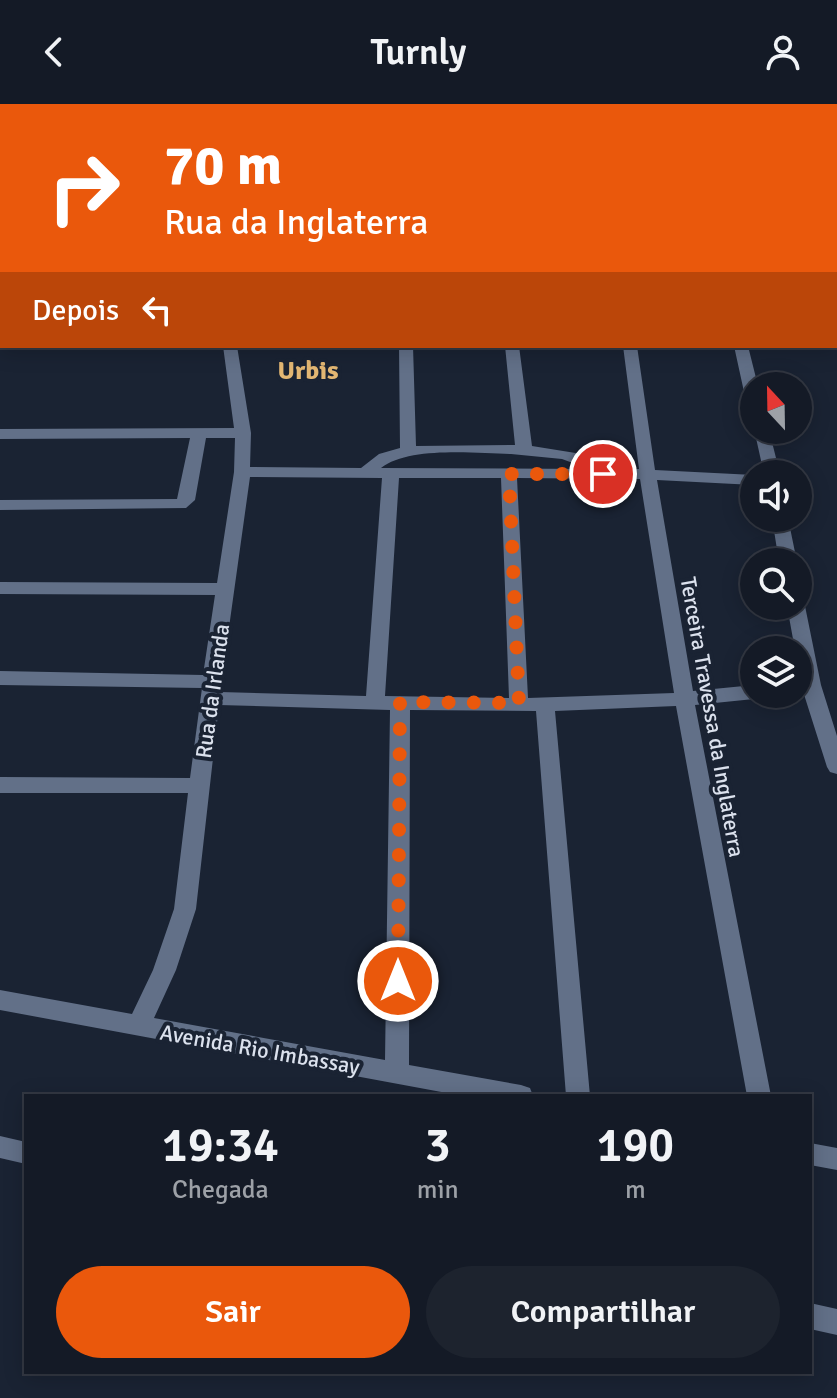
<!DOCTYPE html>
<html lang="pt">
<head>
<meta charset="utf-8">
<style>
  body { margin:0; font-family:Signika,sans-serif; background:#1d232e; color:#f1f3f6; height:100vh; display:flex; flex-direction:column; font-size:30px; white-space:nowrap }
  * { box-sizing:border-box; margin:0 }
  p { font-size:26px; color:#9da1a7 }
  .icon { flex:none; width:44px; height:44px; fill:none; stroke:currentColor; stroke-width:2; stroke-linecap:round; stroke-linejoin:round }
  .map { position:relative; flex:1; overflow:hidden }
  .side { position:absolute; left:24px; top:990px; width:788px; height:280px; display:flex; flex-direction:column; background:#141a26; border-radius:0px; box-shadow:0 4px 20px #0003,0 0 0 2px #333843 }
  .side>* { flex:none }
  .guide { position:absolute; left:0px; top:0px; width:838px; height:244px; box-shadow:0 4px 20px #0003,0 0 0 2px #333843; background:#ea580c; color:#fff; overflow:hidden }
  .needle { width:52px; rotate:338deg }
  .fabs { position:absolute; left:740px; top:268px; display:grid; gap:16px }
  .fabs a { display:grid; place-items:center; width:72px; height:72px; border-radius:50%; background:#141a26; box-shadow:0 4px 20px #0003,0 0 0 2px #333843; font-size:40px }
  .pin { position:absolute; display:grid; place-items:center; width:68px; height:68px; color:#fff; margin:-34px; border:4px solid #fff; border-radius:50%; box-shadow:0 2px 8px #0007 }
  .me { position:absolute; width:88px; margin:-44px; rotate:0deg; stroke-linejoin:round; filter:drop-shadow(0 0 6px #0008) }
  .turn { display:flex; align-items:center; gap:28px; height:168px; padding:0 32px; font-size:36px }
  .turn .icon { width:104px; height:104px; stroke-width:2.5 }
  .turn b { display:block; font-size:56px; line-height:68px }
  .then { display:flex; align-items:center; height:76px; padding:0 32px; background:#0003; gap:16px; font-size:30px }
  .eta { display:flex; justify-content:space-evenly; align-items:center; height:136px; text-align:center }
  .eta b { font-size:48px; font-weight:600; line-height:56px }
  .action { display:flex; gap:16px; margin-top:auto; padding:16px 32px }
  .action a { flex:1; height:92px; border-radius:48px; background:#ea580c; color:#fff; font-size:32px; font-weight:600; line-height:92px; text-align:center }
  .action a+a { background:#1d232e; color:#f1f3f6 }
  header { display:flex; justify-content:space-between; align-items:center; height:104px; padding:0 32px; background:#141a26; font-size:36px; font-weight:600 }
  .map>svg:first-child { display:block }
</style>
</head>
<body>
<header><svg class="icon" aria-label="back" viewBox="0 0 24 24"><path d="M15 5l-7 7 7 7"/></svg>Turnly<svg class="icon" aria-label="person" viewBox="0 0 24 24"><circle cx="12" cy="8" r="4"/><path d="M4 21q1-7 8-7t8 7"/></svg></header>
<div class="map">
<svg width="837" height="1294" viewBox="0 0 837 1294">
  <rect width="100%" height="100%" fill="#1a2333"/>
  <g fill="none" stroke-linecap="round" stroke-linejoin="round">
    <path fill="#627088" fill-rule="evenodd" d="M 0,0 L 9,0 L 2,2 L 0,10 Z
      M 84,0 L 96,0 L 83,2 Z
      M 169,0 L 181,0 L 181,2 L 169,2 Z
      M 259,0 L 271,0 L 271,2 L 259,2 Z
      M 365,0 L 377,0 L 377,2 L 365,2 Z
      M 836,8 L 837,8 L 837,16 L 836,16 Z
      M 0,79 L 2,79 L 2,87 L 0,87 Z
      M 836,169 L 837,169 L 837,177 L 836,177 Z
      M 0,233 L 2,242 L 7,242 L 0,245 Z
      M 223,242 L 237,242 L 251,329 L 250,363 L 361,364 L 379,350 L 400,344 L 399,242 L 413,242 L 416,342 L 515,341 L 505,242 L 519,242 L 532,342 L 588,351 L 607,365 L 639,365 L 623,242 L 637,242 L 655,366 L 754,371 L 754,381 L 657,376 L 693,587 L 754,581 L 754,590 L 762,590 L 754,595 L 695,601 L 771,992 L 747,992 L 676,602 L 555,607 L 590,992 L 566,992 L 536,607 L 410,606 L 409,961 L 521,981 L 530,984 L 533,992 L 463,992 L 0,906 L 0,886 L 132,910 L 153,866 L 174,805 L 188,689 L 0,689 L 0,673 L 190,674 L 202,584 L 0,581 L 0,567 L 203,571 L 215,491 L 0,490 L 0,478 L 217,479 L 234,368 L 235,334 L 206,334 L 195,396 L 186,404 L 0,406 L 0,396 L 177,395 L 190,334 L 0,335 L 0,325 L 234,324 ZM 511,350 L 562,355 L 589,365 L 381,364 C 408,342 476,349 511,350 ZM 250,373 L 382,374 L 366,592 L 220,588 ZM 399,374 L 501,374 L 509,594 L 385,592 ZM 517,374 L 640,375 L 674,589 L 528,594 ZM 219,601 L 390,606 L 385,956 L 154,914 L 176,866 L 196,805 Z
      M 734,242 L 748,242 L 758,282 L 754,282 L 754,302 L 746,297 Z
      M 754,325 L 769,326 L 780,370 L 764,370 Z
      M 772,414 L 788,414 L 797,458 L 779,458 Z
      M 798,497 L 805,502 L 821,581 L 837,632 L 837,670 L 830,668 L 827,663 L 801,581 L 798,546 L 795,546 L 787,502 L 798,502 Z
      M 0,1032 L 26,1038 L 26,1060 L 0,1054 Z
      M 810,1039 L 837,1044 L 837,1066 L 810,1061 Z
      M 810,1199 L 837,1205 L 837,1231 L 810,1225 Z"/>
  </g>
  <g fill="none" stroke-linecap="round" stroke-linejoin="round">
    <path stroke="#ea580c" stroke-width="14" stroke-dasharray="0 25.2" d="M 398,877 L 400,598 L 519,599 L 509,370 L 603,370"/>
  </g>
  <g text-anchor="middle" stroke-width="8" stroke-linejoin="round" paint-order="stroke">
    <g font-size="22" fill="#dbe1ed" stroke="#1a2333">
      <text transform="translate(212 587) rotate(-82)" y="8">Rua da Irlanda</text>
      <text transform="translate(713 613) rotate(80)" y="8">Terceira Travessa da Inglaterra</text>
      <text transform="translate(260 945) rotate(10)" y="8">Avenida Rio Imbassay</text>
    </g>
    <g font-size="26" font-weight="bold" fill="#e3b773" stroke="#1a2333">
      <text x="308" y="275">Urbis</text>
    </g>
  </g>
</svg>
<div class="fabs">
<a><svg class="needle" viewBox="-14 -14 28 28"><path d="M0-13l5 13h-10z" fill="#e53935"/><path d="M0 13l5-13h-10z" fill="#9da1a7"/></svg></a>
<a><svg class="icon" aria-label="sound" viewBox="0 0 24 24"><path d="M4 9h4l5-4v14l-5-4H4zM17 9q2 3 0 6"/></svg></a>
<a><svg class="icon" aria-label="search" viewBox="0 0 24 24"><circle cx="10" cy="10" r="6"/><path d="M15 15l6 6"/></svg></a>
<a><svg class="icon" aria-label="layers" viewBox="0 0 24 24"><path d="M12 4l9 5-9 5-9-5zM3 14l9 5 9-5"/></svg></a>
</div>
<div class="pin" style="left:603px;top:370px;background:#d93025"><svg class="icon" aria-label="arrive" viewBox="0 0 24 24"><path d="M6 21V4h12l-3 4 3 4H6"/></svg></div>
<svg class="me" style="left:398px;top:877px" viewBox="-20 -20 40 40"><circle r="17" fill="#ea580c" stroke="#fff" stroke-width="3"/><path d="M0-11L8 9 0 5-8 9z" fill="#fff"/></svg>
<div class="guide">
<div class="turn"><svg class="icon" aria-label="right" viewBox="0 0 24 24"><path d="M7 20v-9h11M14 6l5 5-5 5"/></svg><div><b>70 m</b>Rua da Inglaterra</div></div>
<div class="then">Depois<svg class="icon" aria-label="left" viewBox="0 0 24 24"><path d="M17 20v-9H6M10 6l-5 5 5 5"/></svg></div>
</div>
<section class="side">
<div class="eta">
<div><b>19:34</b><p>Chegada</p></div>
<div><b>3</b><p>min</p></div>
<div><b>190</b><p>m</p></div>
</div>
<div class="action"><a>Sair</a><a>Compartilhar</a></div>
</section>
</div>
</body>
</html>
